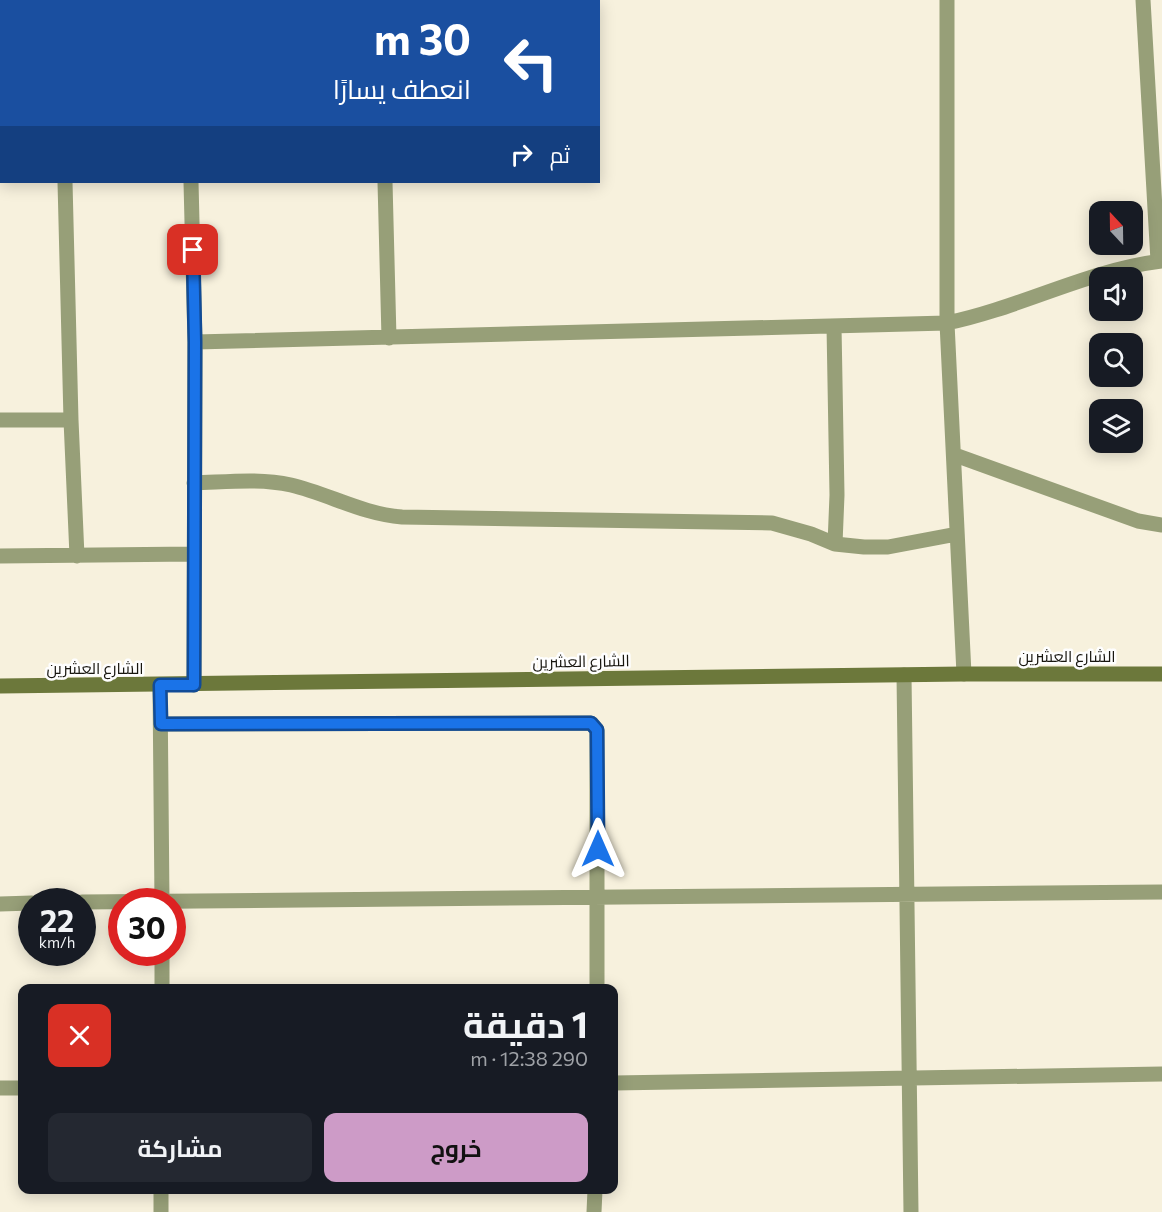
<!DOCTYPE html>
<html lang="ar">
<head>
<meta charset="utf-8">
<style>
  body { margin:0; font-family:Commissioner,Cairo,sans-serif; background:#242831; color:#f1f3f6; direction:rtl; height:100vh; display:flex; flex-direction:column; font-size:22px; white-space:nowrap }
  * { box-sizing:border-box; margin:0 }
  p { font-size:20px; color:#9ea1a6 }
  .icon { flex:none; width:33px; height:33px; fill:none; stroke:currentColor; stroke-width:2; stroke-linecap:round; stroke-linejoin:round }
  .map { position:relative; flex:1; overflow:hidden; direction:ltr }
  .sheet { position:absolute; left:18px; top:984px; width:600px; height:210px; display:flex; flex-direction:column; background:#171b24; border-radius:12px; box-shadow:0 3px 15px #0003; direction:rtl }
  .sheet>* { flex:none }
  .hud { position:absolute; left:0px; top:0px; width:600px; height:183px; box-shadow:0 3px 15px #0003; direction:rtl; background:#1a4fa0; color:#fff; overflow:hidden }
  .needle { width:39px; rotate:338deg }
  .tools { position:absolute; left:1089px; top:201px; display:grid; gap:12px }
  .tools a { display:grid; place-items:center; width:54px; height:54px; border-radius:12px; background:#171b24; box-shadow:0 3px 15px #0003; font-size:30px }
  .speed { position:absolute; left:18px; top:888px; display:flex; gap:12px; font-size:30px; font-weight:700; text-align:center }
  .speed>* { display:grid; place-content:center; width:78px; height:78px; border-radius:50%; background:#171b24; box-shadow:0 3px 15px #0003; line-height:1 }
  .speed small { font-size:15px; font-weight:400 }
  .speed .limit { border:9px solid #d22; background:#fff; color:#111 }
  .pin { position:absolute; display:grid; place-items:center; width:51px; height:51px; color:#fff; margin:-26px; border-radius:12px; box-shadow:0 3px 9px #0006 }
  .me { position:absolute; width:66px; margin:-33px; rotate:0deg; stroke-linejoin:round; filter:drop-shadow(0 0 4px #0008) }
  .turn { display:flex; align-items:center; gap:21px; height:126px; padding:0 30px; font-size:27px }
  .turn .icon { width:78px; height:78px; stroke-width:2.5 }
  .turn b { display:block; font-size:42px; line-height:51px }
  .then { display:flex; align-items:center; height:57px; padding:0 30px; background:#0003; gap:12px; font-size:22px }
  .round { display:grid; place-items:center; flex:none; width:63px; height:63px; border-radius:12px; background:#242831 }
  .overview { display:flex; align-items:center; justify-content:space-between; height:102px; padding:0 30px }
  h1 { font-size:36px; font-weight:700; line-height:45px }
  .cta { display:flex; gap:12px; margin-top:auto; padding:12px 30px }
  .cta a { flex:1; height:69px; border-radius:12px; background:#cd9bc7; color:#111; font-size:24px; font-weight:700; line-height:69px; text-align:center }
  .cta a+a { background:#242831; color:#f1f3f6 }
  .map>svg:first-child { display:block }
</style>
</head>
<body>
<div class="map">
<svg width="1162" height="1212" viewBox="0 0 1162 1212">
  <rect width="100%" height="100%" fill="#f7f1dd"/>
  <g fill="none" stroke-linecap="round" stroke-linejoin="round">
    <path stroke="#979f78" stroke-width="15" d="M 60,0 L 60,2
      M 188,0 L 188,2
      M 382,0 L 382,2
      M 947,0 L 947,323 L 964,674
      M 1143,0 L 1158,261
      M 65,182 L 71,420 L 77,556
      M 191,182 L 195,342 L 194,685
      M 385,182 L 389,338
      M 834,326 L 837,495 L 835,544
      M 195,342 L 947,323 C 1020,308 1088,270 1162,261
      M 0,420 L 71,420
      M 955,455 L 1138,521 L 1162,525
      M 194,483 C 227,482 260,478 291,485 C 329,494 362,514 402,517 L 772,523 L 811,534 L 835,544 L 864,547 L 888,547 L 957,534
      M 0,556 L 194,554
      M 904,675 L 911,1212
      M 160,685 L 162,902
      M 161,724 L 591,723 L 597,730 L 597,988
      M 82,902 L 1162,892
      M 0,904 L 32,903
      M 162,952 L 162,988
      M 614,1083 L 1162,1074
      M 0,1088 L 22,1088
      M 161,1212 L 161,1190
      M 594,1212 L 595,1190"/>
    <path stroke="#6c783b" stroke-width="15" d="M 0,686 L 964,674 L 1162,674"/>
  </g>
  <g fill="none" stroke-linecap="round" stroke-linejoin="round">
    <g stroke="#114b97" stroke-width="15">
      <path id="route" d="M 193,250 L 195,342 L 194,685 L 160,685 L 161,724 L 591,723 L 597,730 L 598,849"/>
    </g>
    <use href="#route" stroke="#1a73e8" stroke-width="10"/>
  </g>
  <g text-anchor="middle" stroke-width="5" stroke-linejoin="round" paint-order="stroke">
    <g font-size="16" fill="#18160f" stroke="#fefefe">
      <text x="1067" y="662">الشارع العشرين</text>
      <text transform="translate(581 661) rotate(-1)" y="6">الشارع العشرين</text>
      <text x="95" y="674">الشارع العشرين</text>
    </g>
  </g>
</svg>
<div class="tools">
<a><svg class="needle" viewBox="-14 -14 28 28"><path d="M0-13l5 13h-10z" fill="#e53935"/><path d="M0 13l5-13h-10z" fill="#9ea1a6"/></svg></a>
<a><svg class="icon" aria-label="sound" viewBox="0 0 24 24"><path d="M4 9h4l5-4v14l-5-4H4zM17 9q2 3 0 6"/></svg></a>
<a><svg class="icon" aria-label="search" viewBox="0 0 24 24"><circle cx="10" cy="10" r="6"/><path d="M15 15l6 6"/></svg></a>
<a><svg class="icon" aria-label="layers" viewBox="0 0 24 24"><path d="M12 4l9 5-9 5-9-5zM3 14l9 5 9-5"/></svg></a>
</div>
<div class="speed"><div>22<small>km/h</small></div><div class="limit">30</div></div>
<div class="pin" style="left:193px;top:250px;background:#d93025"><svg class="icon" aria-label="arrive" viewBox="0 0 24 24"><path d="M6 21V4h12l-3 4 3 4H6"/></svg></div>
<svg class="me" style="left:598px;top:849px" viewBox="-20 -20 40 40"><path d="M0-17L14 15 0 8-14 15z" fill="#1a73e8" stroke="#fff" stroke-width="4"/></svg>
<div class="hud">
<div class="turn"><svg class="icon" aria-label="left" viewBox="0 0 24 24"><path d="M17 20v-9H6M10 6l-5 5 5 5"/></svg><div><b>30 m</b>انعطف يسارًا</div></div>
<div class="then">ثم<svg class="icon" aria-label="right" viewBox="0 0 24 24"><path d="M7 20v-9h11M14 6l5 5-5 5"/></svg></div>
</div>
<section class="sheet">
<div class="overview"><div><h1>1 دقيقة</h1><p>290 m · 12:38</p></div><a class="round" style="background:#d93025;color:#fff"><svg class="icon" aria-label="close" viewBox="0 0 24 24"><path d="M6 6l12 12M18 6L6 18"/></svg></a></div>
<div class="cta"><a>خروج</a><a>مشاركة</a></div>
</section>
</div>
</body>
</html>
